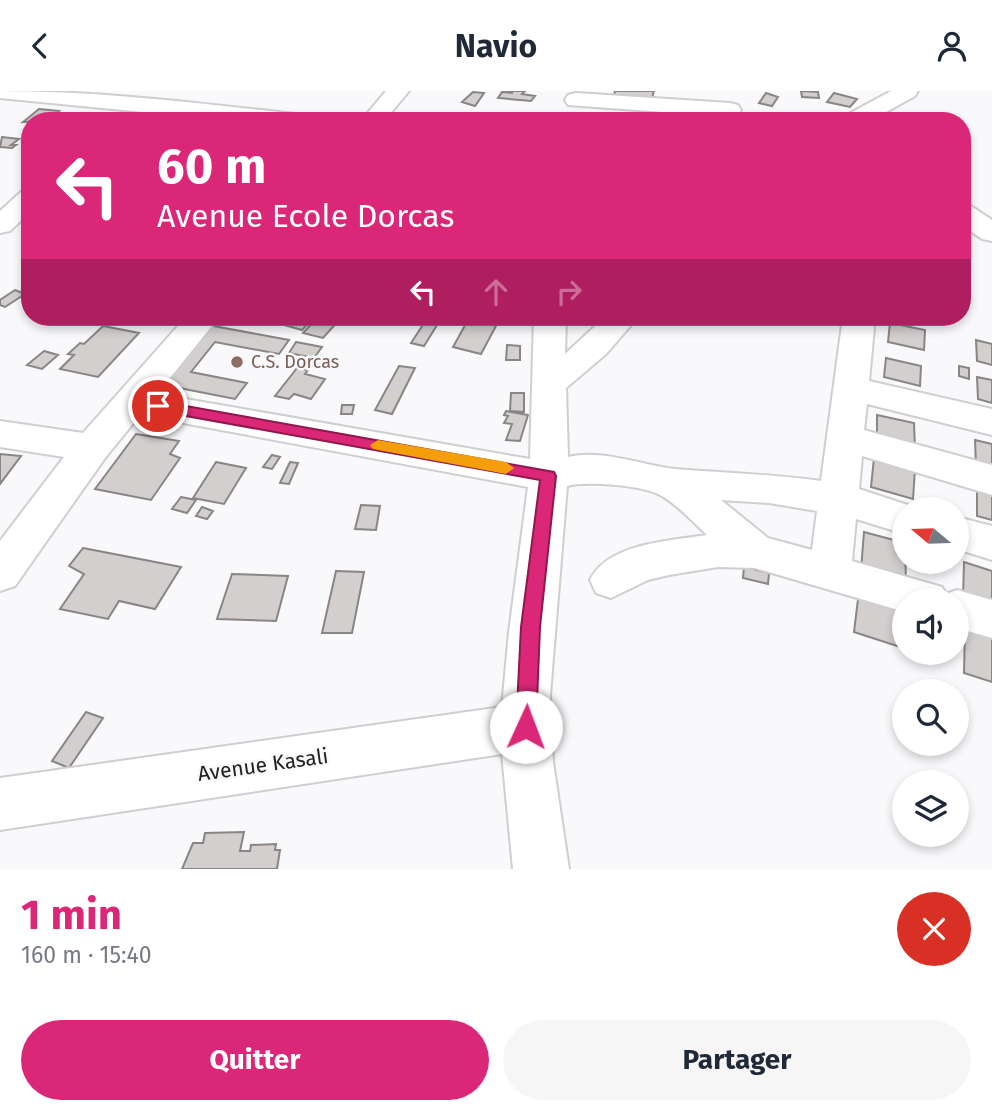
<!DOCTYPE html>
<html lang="fr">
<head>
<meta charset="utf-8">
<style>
  body { margin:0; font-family:"Fira Sans",sans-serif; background:#f6f6f7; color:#1f2937; height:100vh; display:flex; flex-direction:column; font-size:26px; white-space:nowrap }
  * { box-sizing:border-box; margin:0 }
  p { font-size:23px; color:#747a83 }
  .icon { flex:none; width:38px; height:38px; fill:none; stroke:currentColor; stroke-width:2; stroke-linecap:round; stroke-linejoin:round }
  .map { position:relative; height:778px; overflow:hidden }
  .sheet { display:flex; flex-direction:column; background:#fff; flex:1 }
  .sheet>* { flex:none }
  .banner { position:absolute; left:21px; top:21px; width:950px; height:214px; border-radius:28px; box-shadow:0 4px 10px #0003; background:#db2777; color:#fff; overflow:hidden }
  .needle { width:46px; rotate:289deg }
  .controls { position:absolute; left:892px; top:406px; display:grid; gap:14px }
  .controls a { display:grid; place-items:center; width:77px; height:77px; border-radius:50%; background:#fff; box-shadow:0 4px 10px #0003; font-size:35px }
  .pin { position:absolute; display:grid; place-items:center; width:60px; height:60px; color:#fff; margin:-30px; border:4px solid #fff; border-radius:50%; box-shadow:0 2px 7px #0007 }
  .me { position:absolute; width:77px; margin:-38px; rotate:2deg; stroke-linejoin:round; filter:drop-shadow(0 0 5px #0008) }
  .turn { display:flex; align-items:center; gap:24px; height:147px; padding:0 21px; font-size:32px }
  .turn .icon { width:91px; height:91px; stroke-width:2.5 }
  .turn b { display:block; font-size:49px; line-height:60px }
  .lanes { display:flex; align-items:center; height:66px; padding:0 21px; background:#0003; justify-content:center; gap:35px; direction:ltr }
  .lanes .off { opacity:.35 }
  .round { display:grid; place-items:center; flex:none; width:74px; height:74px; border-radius:37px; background:#f6f6f7 }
  .overview { display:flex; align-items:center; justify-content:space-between; height:119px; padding:0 21px }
  h1 { font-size:42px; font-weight:700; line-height:52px; color:#db2777 }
  .primary-button { display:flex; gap:14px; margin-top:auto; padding:14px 21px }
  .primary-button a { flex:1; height:80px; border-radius:42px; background:#db2777; color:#fff; font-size:28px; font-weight:700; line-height:80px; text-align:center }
  .primary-button a+a { background:#f6f6f7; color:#1f2937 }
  header { display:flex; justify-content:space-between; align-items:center; height:91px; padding:0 21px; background:#fff; font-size:32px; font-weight:700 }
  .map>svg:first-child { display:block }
</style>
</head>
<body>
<header><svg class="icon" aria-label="back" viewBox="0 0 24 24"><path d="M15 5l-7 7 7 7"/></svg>Navio<svg class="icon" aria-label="person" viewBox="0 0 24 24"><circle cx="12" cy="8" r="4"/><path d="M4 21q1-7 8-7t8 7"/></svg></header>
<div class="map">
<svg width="992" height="778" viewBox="0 0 992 778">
  <rect width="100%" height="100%" fill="#f9f9fc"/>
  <path fill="#d3cfce" stroke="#888584" stroke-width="2" d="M 502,0 L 525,0 L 522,3 L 535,5 L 531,10 L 498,7 L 502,1 L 513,2 Z
    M 615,0 L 654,0 L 652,7 L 614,4 Z
    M 801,0 L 818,1 L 819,7 L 802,6 Z
    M 473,1 L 484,2 L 475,15 L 462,11 Z
    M 766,2 L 778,6 L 772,15 L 759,12 Z
    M 834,2 L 857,8 L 850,16 L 827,11 Z
    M 39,18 L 59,20 L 46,30 L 23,31 Z
    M 506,24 L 544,29 L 503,30 Z
    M 2,46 L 19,48 L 11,54 L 16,54 L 12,57 L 0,56 Z
    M 15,199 L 25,203 L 5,216 L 0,214 L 0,209 Z
    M 271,226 L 314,226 L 302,239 L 267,229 Z
    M 318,226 L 340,228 L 323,247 L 303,242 Z
    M 428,226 L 442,226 L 424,255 L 411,252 Z
    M 468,229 L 496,235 L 481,263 L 453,256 Z
    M 890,232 L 925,239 L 924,259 L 888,251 Z
    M 208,234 L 289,249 L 279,263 L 215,251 L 191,281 L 247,292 L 235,308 L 159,293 Z
    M 103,235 L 139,242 L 98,286 L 60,278 L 74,264 L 68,263 L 80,252 L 84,253 Z
    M 976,249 L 992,253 L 992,274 L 977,270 Z
    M 296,251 L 322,256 L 314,267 L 289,262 Z
    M 507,254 L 520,255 L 520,269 L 506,269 Z
    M 44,260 L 58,264 L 42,278 L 27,274 Z
    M 886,267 L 921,275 L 920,295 L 884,286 Z
    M 399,275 L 415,277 L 392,323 L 375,319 Z
    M 959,275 L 969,277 L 969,288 L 959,285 Z
    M 297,277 L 308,279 L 305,283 L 325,288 L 311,308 L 294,303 L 289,308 L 275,305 Z
    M 977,286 L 992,289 L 992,312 L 978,308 Z
    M 511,302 L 524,302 L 524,321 L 510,320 Z
    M 342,314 L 354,314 L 352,323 L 341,323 Z
    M 506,320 L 528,324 L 520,350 L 506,349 L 512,333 L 504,332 L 508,325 L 504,324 Z
    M 877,324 L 914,332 L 915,358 L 877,349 Z
    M 136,343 L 179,350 L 170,363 L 180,367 L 151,409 L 95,398 Z
    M 975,349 L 992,353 L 992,379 L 976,375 Z
    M 0,363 L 21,365 L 0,393 Z
    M 272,364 L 280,366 L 272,378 L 263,376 Z
    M 874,367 L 915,378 L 913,408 L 871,396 Z
    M 216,371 L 246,377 L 224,413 L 193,407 Z
    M 290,371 L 298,372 L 289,393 L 280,392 Z
    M 977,395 L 992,399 L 992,429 L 977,425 Z
    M 181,406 L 196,409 L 187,422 L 172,418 Z
    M 361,414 L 380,415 L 376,439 L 355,438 Z
    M 202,416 L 213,420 L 207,428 L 196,425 Z
    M 864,441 L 905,452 L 906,491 L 861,479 Z
    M 83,457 L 181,476 L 155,518 L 119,510 L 108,528 L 60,518 L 84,483 L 69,475 Z
    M 964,471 L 992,480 L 992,516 L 963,507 Z
    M 744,476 L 769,482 L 768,493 L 743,487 Z
    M 336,480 L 364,481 L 352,542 L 322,542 Z
    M 232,483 L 288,485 L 276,530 L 217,528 Z
    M 859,500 L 904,514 L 900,556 L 854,541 Z
    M 965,537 L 992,545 L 992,591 L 964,582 Z
    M 86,621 L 103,627 L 69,677 L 52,670 Z
    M 244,741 L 240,760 L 250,760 L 251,754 L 276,753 L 275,759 L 280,759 L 277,778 L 182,778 L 193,752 L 203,752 L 205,742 Z"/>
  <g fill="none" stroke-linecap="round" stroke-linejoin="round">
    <g stroke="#cfcfd2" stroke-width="4">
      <path id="minor" d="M 0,0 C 100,0 197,12 296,23 L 304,25 L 307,30 L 234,30 L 0,7 Z
        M 386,0 L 409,0 L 384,30 L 361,30 Z
        M 891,0 L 918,0 L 915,5 L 870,30 L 842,30 L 845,25 Z
        M 576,2 L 730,12 L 738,14 L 741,19 L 738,24 L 730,26 L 568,14 L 565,9 L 568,4 Z
        M 30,99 L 30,121 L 10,140 L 0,142 L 0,120 L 21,101 Z
        M 962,113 L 971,115 L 992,129 L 992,150 L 982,148 L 962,134 Z
        M 186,226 L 219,226 L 157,303 L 530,368 L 534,226 L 566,226 L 565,263 L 605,226 L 638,226 L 606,263 L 566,297 L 568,366 C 604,358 640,374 675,378 C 724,382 772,383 821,390 L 843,226 L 875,226 L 869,290 L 992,318 L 992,344 L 867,313 L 864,339 L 992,374 L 992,404 L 862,365 L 859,398 L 920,418 L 905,418 L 905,443 L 856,428 L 852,470 L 942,496 L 946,503 L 957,499 L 992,509 L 992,547 L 957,537 L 957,509 L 905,509 L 905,521 L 755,477 L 718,476 L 669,484 L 648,489 L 611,507 L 596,502 L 590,489 C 608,452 670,450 707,444 C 693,431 677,413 660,404 C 641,394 587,390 567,395 L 550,604 L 553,671 L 569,778 L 513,778 L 502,663 L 0,739 L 0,687 L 502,616 L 509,541 L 528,396 L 140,324 L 105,367 L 15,495 L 0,500 L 0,450 L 64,366 L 0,356 L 0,330 L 83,342 ZM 721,409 L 769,412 L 817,420 L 812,459 L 768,447 Z
        M 957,426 L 992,435 L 992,469 L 957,458 Z"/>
    </g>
    <use href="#minor" fill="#fff" fill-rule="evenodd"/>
  </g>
  <path fill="#db2777" stroke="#8e194d" stroke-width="2" d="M 158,310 L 554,381 L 556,385 L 540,536 L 536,636 L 533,643 L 526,646 L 519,643 L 516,636 L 521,536 L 540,389 L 153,319 L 151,315 L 153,312 Z"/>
  <path fill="#f59e0b" d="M 378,349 L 506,371 L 514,377 L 506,383 L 373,358 L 370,354 Z"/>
  <circle fill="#8d6e63" stroke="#f9f9fc" stroke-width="2.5" cx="237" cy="271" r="7"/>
  <g text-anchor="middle" stroke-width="5" stroke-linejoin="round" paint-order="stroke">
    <g font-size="18" fill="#785e54" stroke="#f9f9fc" text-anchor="start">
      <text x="251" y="277">C.S. Dorcas</text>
    </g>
    <g font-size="21" fill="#212122" stroke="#f9f9fc">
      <text transform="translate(263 674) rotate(-8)" y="7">Avenue Kasali</text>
    </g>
  </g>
</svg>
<div class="controls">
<a><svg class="needle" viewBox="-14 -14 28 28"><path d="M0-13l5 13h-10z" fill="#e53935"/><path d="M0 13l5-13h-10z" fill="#747a83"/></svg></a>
<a><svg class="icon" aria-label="sound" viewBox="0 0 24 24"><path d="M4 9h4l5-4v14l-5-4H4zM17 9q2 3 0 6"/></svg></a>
<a><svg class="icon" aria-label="search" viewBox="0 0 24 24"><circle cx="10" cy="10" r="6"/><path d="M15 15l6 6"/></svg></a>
<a><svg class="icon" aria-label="layers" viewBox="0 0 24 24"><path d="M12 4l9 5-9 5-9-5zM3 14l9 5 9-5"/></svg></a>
</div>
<div class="pin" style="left:158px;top:315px;background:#d93025"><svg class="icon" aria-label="arrive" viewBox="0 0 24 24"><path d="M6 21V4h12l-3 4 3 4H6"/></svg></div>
<svg class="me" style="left:526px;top:636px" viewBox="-20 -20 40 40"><circle r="19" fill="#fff"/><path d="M0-13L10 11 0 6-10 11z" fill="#db2777"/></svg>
<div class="banner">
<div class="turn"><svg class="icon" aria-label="left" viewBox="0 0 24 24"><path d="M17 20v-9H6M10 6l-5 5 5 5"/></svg><div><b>60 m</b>Avenue Ecole Dorcas</div></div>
<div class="lanes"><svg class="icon" aria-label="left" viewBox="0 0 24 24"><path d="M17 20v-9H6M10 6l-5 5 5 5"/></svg><svg class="icon off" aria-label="ahead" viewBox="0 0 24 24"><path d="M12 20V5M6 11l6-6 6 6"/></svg><svg class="icon off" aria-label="right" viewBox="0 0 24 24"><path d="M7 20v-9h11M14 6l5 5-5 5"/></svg></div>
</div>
</div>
<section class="sheet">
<div class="overview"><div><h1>1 min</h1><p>160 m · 15:40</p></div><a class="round" style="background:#d93025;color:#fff"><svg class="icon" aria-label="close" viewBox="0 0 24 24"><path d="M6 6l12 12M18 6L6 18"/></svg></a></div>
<div class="primary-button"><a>Quitter</a><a>Partager</a></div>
</section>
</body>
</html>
